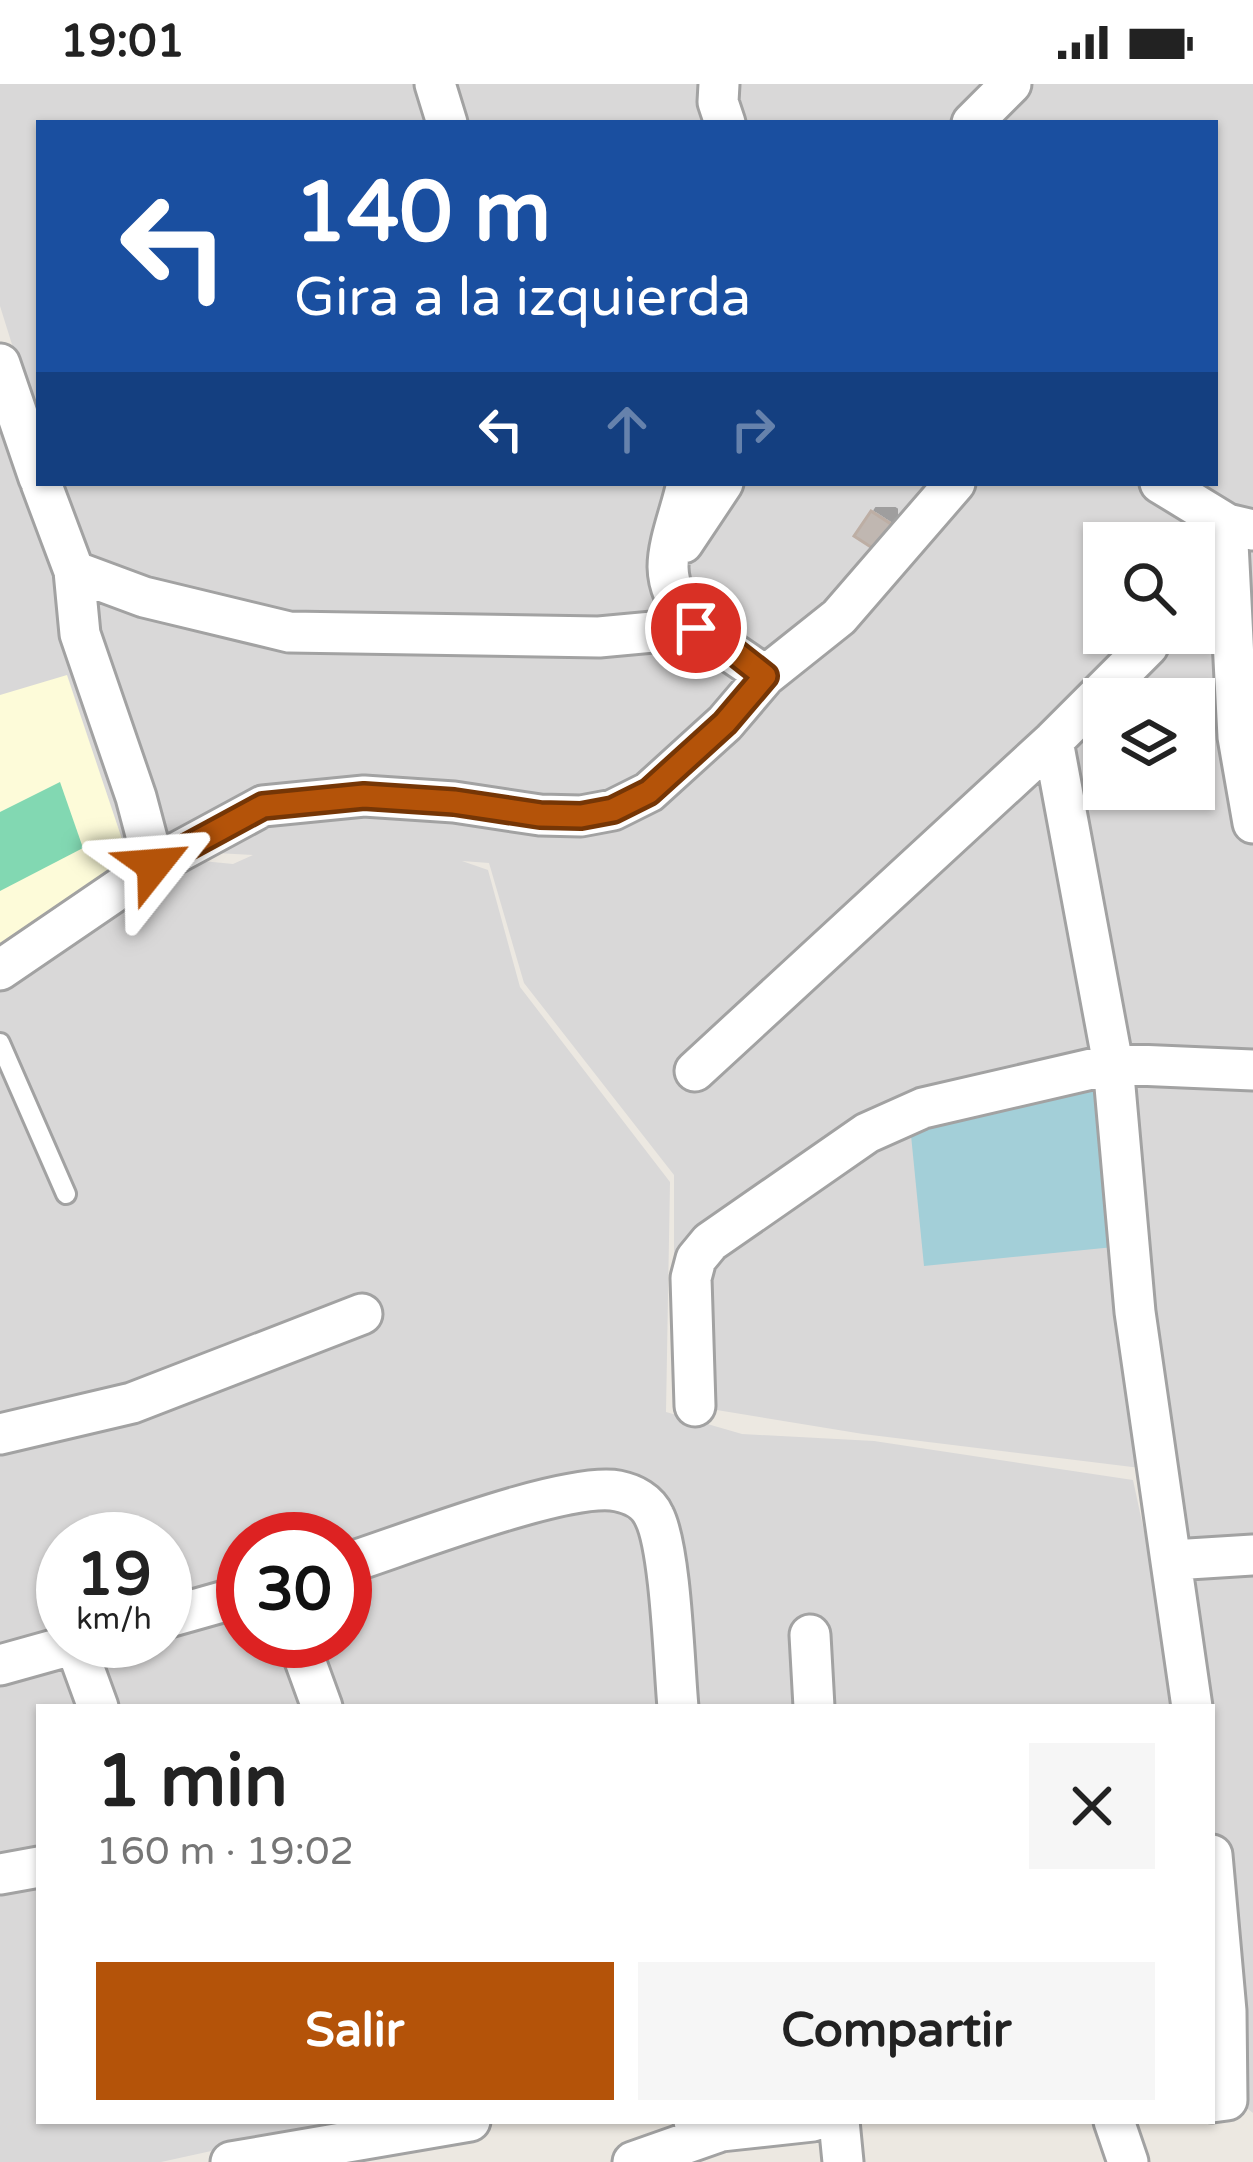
<!DOCTYPE html>
<html lang="es">
<head>
<meta charset="utf-8">
<style>
  body { margin:0; font-family:"Varela Round",sans-serif; background:#f6f6f6; color:#222; height:100vh; display:flex; flex-direction:column; font-size:45px; white-space:nowrap }
  * { box-sizing:border-box; margin:0 }
  p { font-size:39px; color:#767676 }
  .icon { flex:none; width:66px; height:66px; fill:none; stroke:currentColor; stroke-width:2; stroke-linecap:round; stroke-linejoin:round }
  .map { position:relative; flex:1; overflow:hidden }
  .details { position:absolute; left:36px; top:1620px; width:1179px; height:420px; display:flex; flex-direction:column; background:#fff; border-radius:0px; box-shadow:0 3px 9px #0004 }
  .details>* { flex:none }
  .guide { position:absolute; left:36px; top:36px; width:1182px; height:366px; border-radius:0px; box-shadow:0 3px 9px #0004; background:#1a4fa0; color:#fff; overflow:hidden }
  .controls { position:absolute; left:1083px; top:438px; display:grid; gap:24px }
  .controls a { display:grid; place-items:center; width:132px; height:132px; border-radius:0px; background:#fff; box-shadow:0 3px 9px #0004; font-size:60px }
  .speed { position:absolute; left:36px; top:1428px; display:flex; gap:24px; font-size:60px; font-weight:700; text-align:center }
  .speed>* { display:grid; place-content:center; width:156px; height:156px; border-radius:50%; background:#fff; box-shadow:0 3px 9px #0004; line-height:1 }
  .speed small { font-size:30px; font-weight:400 }
  .speed .limit { border:18px solid #d22; background:#fff; color:#111 }
  .pin { position:absolute; display:grid; place-items:center; width:102px; height:102px; color:#fff; margin:-51px; border:6px solid #fff; border-radius:50%; box-shadow:0 3px 12px #0007 }
  .me { position:absolute; width:132px; margin:-66px; rotate:62deg; stroke-linejoin:round; filter:drop-shadow(0 0 9px #0008) }
  .turn { display:flex; align-items:center; gap:42px; height:252px; padding:0 60px; font-size:54px }
  .turn .icon { width:156px; height:156px; stroke-width:2.5 }
  .turn b { display:block; font-size:84px; line-height:102px }
  .lanes { display:flex; align-items:center; height:114px; padding:0 60px; background:#0003; justify-content:center; gap:60px; direction:ltr }
  .lanes .off { opacity:.35 }
  .round { display:grid; place-items:center; flex:none; width:126px; height:126px; border-radius:0px; background:#f6f6f6 }
  .summary { display:flex; align-items:center; justify-content:space-between; height:204px; padding:0 60px }
  h1 { font-size:72px; font-weight:700; line-height:90px }
  .button { display:flex; gap:24px; margin-top:auto; padding:24px 60px }
  .button a { flex:1; height:138px; border-radius:0px; background:#b45309; color:#fff; font-size:48px; font-weight:700; line-height:138px; text-align:center }
  .button a+a { background:#f6f6f6; color:#222 }
  .status { display:flex; justify-content:space-between; align-items:center; height:84px; padding:0 60px; background:#fff; direction:ltr }
  .status svg { height:33px; fill:currentColor }
  .map>svg:first-child { display:block }
</style>
</head>
<body>
<div class="status"><b>19:01</b><svg viewBox="0 0 49 12"><path d="M0 12V9h3v3zM5 12V6h3v6zM10 12V3h3v9zM15 12V0h3v12zM26 1h20v11H26zM47 4h2v5h-2z"/></svg></div>
<div class="map">
<svg width="1253" height="2078" viewBox="0 0 1253 2078">
  <defs>
    <filter id="shadow"><feDropShadow dx="11" dy="-11" stdDeviation="0" flood-color="#0004"/></filter>
  </defs>
  <rect width="100%" height="100%" fill="#ece8e1"/>
  <path fill="#d9d8d8" fill-rule="evenodd" d="M 0,0 L 1253,0 L 1253,2029 L 1234,2014 L 1212,1759 L 1212,1623 L 1200,1623 L 1165,1387 L 863,1350 L 674,1319 L 674,1091 L 524,899 L 489,779 L 462,777 L 488,786 L 520,903 L 670,1098 L 666,1328 L 742,1350 L 874,1357 L 1133,1396 L 1165,1545 L 1173,1623 L 39,1623 L 39,2037 L 348,2037 L 161,2078 L 0,2078 L 0,323 L 141,771 L 233,780 L 253,771 L 161,766 L 55,399 L 1215,399 L 1215,39 L 39,39 L 39,347 L 0,222 ZM 1104,459 L 1194,459 L 1194,549 L 1104,549 ZM 1104,615 L 1194,615 L 1194,705 L 1104,705 ZM 63,1455 L 165,1455 L 165,1557 L 63,1557 ZM 243,1455 L 345,1455 L 345,1557 L 243,1557 Z"/>
  <path fill="#fdfbd9" d="M 67,591 L 130,779 L 0,865 L 0,611 Z"/>
  <path fill="#82d8b2" d="M 60,698 L 83,764 L 0,807 L 0,728 Z"/>
  <path fill="#a3cfd8" d="M 1088,993 L 1107,1047 L 1114,1163 L 924,1182 L 908,1021 Z"/>
  <path fill="#c0b7b1" stroke="#bdaea4" stroke-width="3" filter="url(#shadow)" d="M 871,427 L 894,442 L 877,467 L 854,452 Z"/>
  <g fill="none" stroke-linecap="round" stroke-linejoin="round">
    <g stroke="#a2a2a2" stroke-width="24">
      <path id="lane" d="M 0,959 L 66,1110"/>
    </g>
    <g stroke="#a2a2a2" stroke-width="45">
      <path id="street" d="M 435,0 L 447,39
        M 719,0 L 718,18 L 725,39
        M 972,39 L 1011,0
        M 0,280 L 39,394
        M 41,399 L 74,487 L 144,513 L 289,548 L 599,553 L 696,544
        M 687,399 C 682,425 668,457 668,483 C 669,537 729,564 765,592 L 839,533 L 955,399
        M 1160,399 L 1227,440 L 1253,446
        M 1227,440 L 1238,653 L 1253,739
        M 683,459 L 723,399
        M 74,487 L 80,550 L 136,713 L 154,781
        M 1053,657 L 1113,980 L 1135,1228 L 1192,1623
        M 0,886 L 154,781 L 263,722 L 364,712 L 454,718 L 540,731 L 581,732 L 613,726 L 649,708 L 725,639 L 765,592
        M 695,987 L 1053,657 L 1148,562
        M 695,1322 L 691,1194 L 696,1175 L 710,1158 L 867,1049 L 923,1024 L 1113,980 L 1253,986
        M 0,1350 L 132,1319 L 362,1230
        M 1173,1476 L 1253,1471
        M 345,1480 C 402,1462 567,1397 618,1407 C 633,1410 648,1418 654,1432 C 671,1465 674,1581 678,1623
        M 165,1534 L 243,1512
        M 810,1551 L 814,1623
        M 298,1557 L 322,1623
        M 75,1560 L 98,1623
        M 0,1581 L 86,1557
        M 1212,1771 L 1226,1927 L 1227,2016 L 1212,2018
        M 0,1790 L 39,1783
        M 694,2037 L 721,2047 L 813,2037
        M 839,2037 L 843,2078
        M 1114,2037 L 1128,2078
        M 231,2078 L 470,2037
        M 633,2078 L 721,2047 L 720,2038"/>
    </g>
    <use href="#lane" stroke="#fff" stroke-width="18"/>
    <use href="#street" stroke="#fff" stroke-width="39"/>
  </g>
  <g fill="none" stroke-linecap="round" stroke-linejoin="round">
    <g stroke="#753606" stroke-width="30">
      <path id="route" d="M 154,781 L 263,722 L 364,712 L 454,718 L 540,731 L 581,732 L 613,726 L 649,708 L 725,639 L 765,592 L 723,559 L 696,544"/>
    </g>
    <use href="#route" stroke="#b45309" stroke-width="21"/>
  </g>
</svg>
<div class="controls">
<a><svg class="icon" aria-label="search" viewBox="0 0 24 24"><circle cx="10" cy="10" r="6"/><path d="M15 15l6 6"/></svg></a>
<a><svg class="icon" aria-label="layers" viewBox="0 0 24 24"><path d="M12 4l9 5-9 5-9-5zM3 14l9 5 9-5"/></svg></a>
</div>
<div class="speed"><div>19<small>km/h</small></div><div class="limit">30</div></div>
<div class="pin" style="left:696px;top:544px;background:#d93025"><svg class="icon" aria-label="arrive" viewBox="0 0 24 24"><path d="M6 21V4h12l-3 4 3 4H6"/></svg></div>
<svg class="me" style="left:154px;top:781px" viewBox="-20 -20 40 40"><path d="M0-17L14 15 0 8-14 15z" fill="#b45309" stroke="#fff" stroke-width="4"/></svg>
<div class="guide">
<div class="turn"><svg class="icon" aria-label="left" viewBox="0 0 24 24"><path d="M17 20v-9H6M10 6l-5 5 5 5"/></svg><div><b>140 m</b>Gira a la izquierda</div></div>
<div class="lanes"><svg class="icon" aria-label="left" viewBox="0 0 24 24"><path d="M17 20v-9H6M10 6l-5 5 5 5"/></svg><svg class="icon off" aria-label="ahead" viewBox="0 0 24 24"><path d="M12 20V5M6 11l6-6 6 6"/></svg><svg class="icon off" aria-label="right" viewBox="0 0 24 24"><path d="M7 20v-9h11M14 6l5 5-5 5"/></svg></div>
</div>
<section class="details">
<div class="summary"><div><h1>1 min</h1><p>160 m · 19:02</p></div><a class="round"><svg class="icon" aria-label="close" viewBox="0 0 24 24"><path d="M6 6l12 12M18 6L6 18"/></svg></a></div>
<div class="button"><a>Salir</a><a>Compartir</a></div>
</section>
</div>
</body>
</html>
